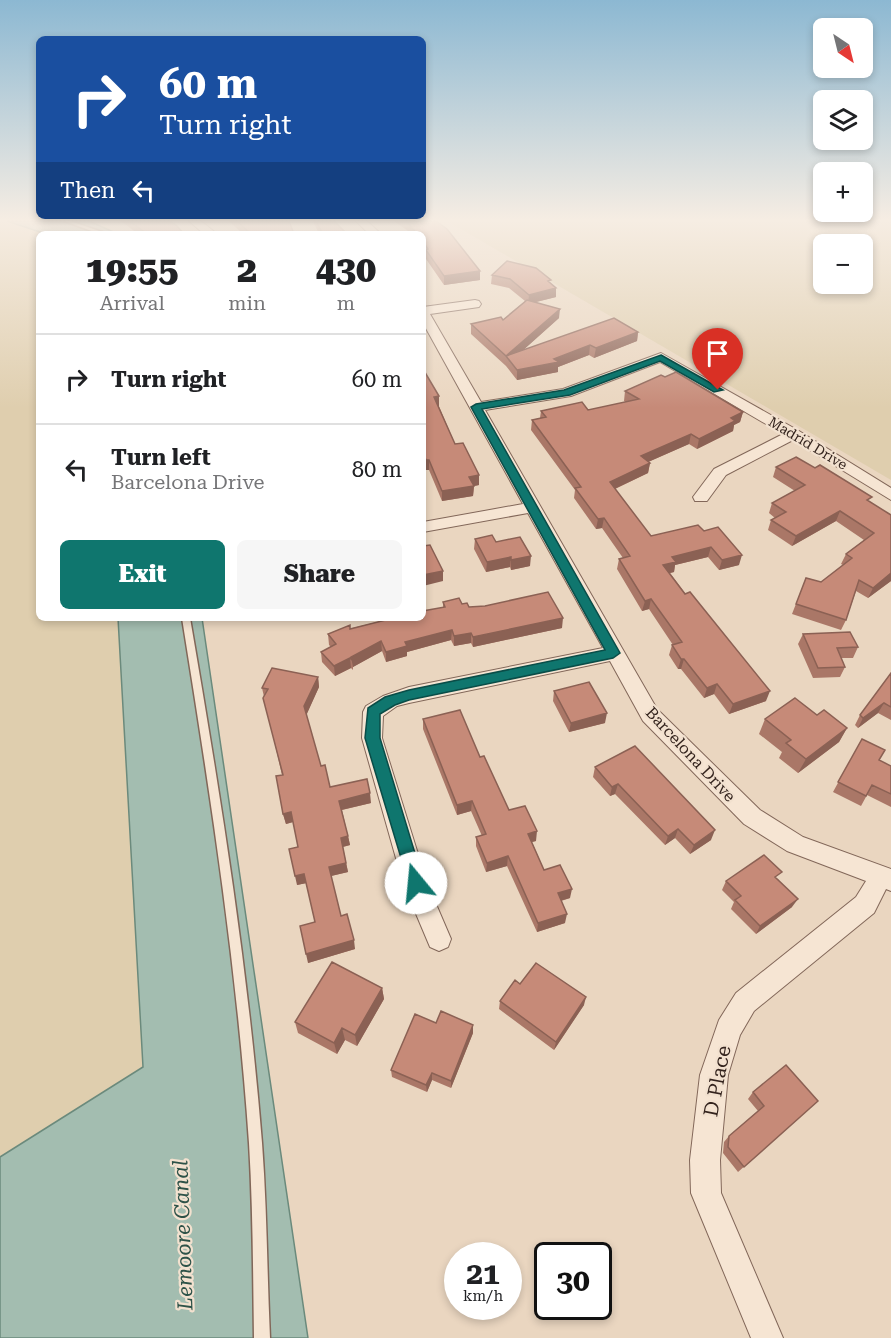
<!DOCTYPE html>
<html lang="en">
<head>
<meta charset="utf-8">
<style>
  body { margin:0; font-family:"Roboto Serif",serif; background:#f6f6f6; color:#202124; height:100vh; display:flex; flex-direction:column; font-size:22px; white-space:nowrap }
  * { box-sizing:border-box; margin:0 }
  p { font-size:20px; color:#757577 }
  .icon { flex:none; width:33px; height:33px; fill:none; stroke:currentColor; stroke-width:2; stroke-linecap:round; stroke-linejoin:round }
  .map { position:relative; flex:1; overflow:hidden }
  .details { position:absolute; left:36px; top:231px; width:390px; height:390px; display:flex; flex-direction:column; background:#fff; border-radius:9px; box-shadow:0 3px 9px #0003 }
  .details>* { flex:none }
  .top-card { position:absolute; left:36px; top:36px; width:390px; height:183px; border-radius:9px; box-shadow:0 3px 9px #0003; background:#1a4fa0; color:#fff; overflow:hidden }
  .needle { width:39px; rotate:145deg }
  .buttons { position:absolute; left:813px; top:18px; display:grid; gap:12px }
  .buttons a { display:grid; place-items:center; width:60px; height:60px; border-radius:9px; background:#fff; box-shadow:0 3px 9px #0003; font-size:30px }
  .speed { position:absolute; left:444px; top:1242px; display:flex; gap:12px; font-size:30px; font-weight:700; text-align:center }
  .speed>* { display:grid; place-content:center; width:78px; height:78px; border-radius:50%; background:#fff; box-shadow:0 3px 9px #0003; line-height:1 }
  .speed small { font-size:15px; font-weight:400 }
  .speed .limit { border:3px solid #111; border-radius:9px; background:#fff; color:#111 }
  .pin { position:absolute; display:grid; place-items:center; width:51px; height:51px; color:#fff; margin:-62px -26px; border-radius:50% 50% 50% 0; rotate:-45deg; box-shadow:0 0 6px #0007 }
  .pin .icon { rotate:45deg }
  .me { position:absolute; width:66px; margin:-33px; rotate:343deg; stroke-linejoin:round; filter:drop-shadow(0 0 4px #0008) }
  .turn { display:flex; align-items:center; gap:21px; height:126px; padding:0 24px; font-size:27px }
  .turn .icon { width:78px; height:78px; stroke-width:2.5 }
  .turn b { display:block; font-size:42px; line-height:51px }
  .then { display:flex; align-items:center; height:57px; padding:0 24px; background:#0003; gap:12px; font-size:22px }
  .eta { display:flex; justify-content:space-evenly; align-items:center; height:102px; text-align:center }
  .eta b { font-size:36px; font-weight:800; line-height:42px }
  .cta { display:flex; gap:12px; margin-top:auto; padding:12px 24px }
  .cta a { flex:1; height:69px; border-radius:9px; background:#0f766e; color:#fff; font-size:24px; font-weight:800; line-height:69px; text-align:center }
  .cta a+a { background:#f6f6f6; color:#202124 }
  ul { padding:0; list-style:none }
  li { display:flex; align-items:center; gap:18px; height:90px; padding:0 24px; border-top:2px solid #e0e0e0 }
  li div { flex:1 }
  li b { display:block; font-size:22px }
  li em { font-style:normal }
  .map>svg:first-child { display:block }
</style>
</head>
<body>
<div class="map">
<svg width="891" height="1338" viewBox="0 0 891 1338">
  <rect width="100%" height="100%" fill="#ead6c0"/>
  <path fill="#dfceae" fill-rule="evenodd" d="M 0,221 L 7,221 L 46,234 L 39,234 L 39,618 L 118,618 L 143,1067 L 0,1157 Z
    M 447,221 L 891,221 L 891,480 L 660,345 ZM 824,244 L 862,244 L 862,284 L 824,284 Z"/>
  <path fill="#a3bdb0" stroke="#6b8a7c" stroke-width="1.5" d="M 7,221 L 89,221 L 118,234 L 46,234 Z
    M 118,618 L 202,618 L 308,1338 L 0,1338 L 0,1157 L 143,1067 Z"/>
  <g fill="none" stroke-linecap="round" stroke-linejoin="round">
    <g stroke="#826759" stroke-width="3">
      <path id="lane" d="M 64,221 L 70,221 L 108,234 L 100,234 Z
        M 182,618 L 190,618 C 220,792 248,967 262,1143 C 267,1208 267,1273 270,1338 L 254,1338 C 253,1273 253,1208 249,1143 C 237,967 210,792 182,618 Z"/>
    </g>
    <g stroke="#826759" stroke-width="2">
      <path id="street" d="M 189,221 L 201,221 L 217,234 L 204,234 Z
        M 356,221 L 367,221 L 381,234 L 369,234 Z
        M 475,300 L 479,301 L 481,304 L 479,307 L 430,314 L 481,402 L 563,389 L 661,353 L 799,431 L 891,488 L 891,500 L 793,440 L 726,475 L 707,501 L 695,501 L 693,497 L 714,469 L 783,434 L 660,362 L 571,396 L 485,410 L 657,709 L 760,810 L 803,837 L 891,869 L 891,891 L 886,889 L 874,913 L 754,1011 L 740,1035 L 728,1075 L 720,1160 L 721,1193 L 783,1338 L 751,1338 L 691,1193 L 690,1160 L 700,1075 L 719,1020 L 736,993 L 856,897 L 866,881 L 787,851 L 744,824 L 643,721 L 610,661 L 409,703 L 397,706 L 383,716 L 382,738 L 427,883 L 451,939 L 448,947 L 439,951 L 430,947 L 403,883 L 362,738 L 363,712 L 366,706 L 383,696 L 409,687 L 603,648 L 528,513 L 423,532 L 423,522 L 523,504 L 423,323 L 423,307 Z"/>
    </g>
    <use href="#lane" fill="#f6e5d3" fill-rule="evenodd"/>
    <use href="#street" fill="#f6e5d3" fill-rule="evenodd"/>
  </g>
  <path fill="#aa7767" d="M 121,221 L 170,221 L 184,234 L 138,234 Z
    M 229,221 L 289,221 L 294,234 L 243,234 Z
    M 313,221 L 334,221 L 347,234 L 319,234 Z
    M 394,221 L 436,221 L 480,280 L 444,285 L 426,259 L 426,256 L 423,251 L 423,234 L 411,234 L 408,231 Z
    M 492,275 L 551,284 L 556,297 L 536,302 L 559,318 L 523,350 L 638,332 L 637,341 L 594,358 L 589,355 L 558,367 L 558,372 L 517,380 L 506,366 L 471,334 L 471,324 L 503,320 L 525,301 L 509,288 L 491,284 Z
    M 423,369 L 455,444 L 479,485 L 474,486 L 473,496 L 442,501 L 429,470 L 426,470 L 423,462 Z
    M 625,391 L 743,412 L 740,422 L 734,425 L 733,431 L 697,449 L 689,444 L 648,462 L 650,463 L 648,473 L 615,489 L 651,536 L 704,531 L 739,565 L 719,570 L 708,557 L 675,565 L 674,572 L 670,573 L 766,701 L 729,714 L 714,694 L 704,698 L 681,669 L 678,669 L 669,655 L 672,645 L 673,645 L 649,609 L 642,611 L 617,569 L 619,559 L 623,558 L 602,528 L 596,529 L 574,498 L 575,490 L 531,430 L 532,420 L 540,418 L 541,411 L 588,410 L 626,402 L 624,401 Z
    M 776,467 L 870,502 L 891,515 L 891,581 L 868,598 L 856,591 L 846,620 L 841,630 L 792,614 L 806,578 L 821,582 L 843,565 L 841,564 L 846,554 L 864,540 L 836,521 L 792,546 L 768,530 L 771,520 L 775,518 L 769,513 L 772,503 L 795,491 L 773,477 Z
    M 475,539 L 496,542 L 530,566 L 511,570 L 510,567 L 486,572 L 474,549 Z
    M 443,602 L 462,604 L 469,607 L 562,628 L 473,647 L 471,643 L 454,646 L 451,640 L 407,652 L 407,656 L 386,662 L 382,651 L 353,667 L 353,670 L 351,668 L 335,676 L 322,662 L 321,652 L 331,647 L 329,645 L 328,634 L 389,619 L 389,618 L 423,618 L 443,607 Z
    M 803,634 L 858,647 L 853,658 L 841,658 L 845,667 L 840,677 L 813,678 L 798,644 Z
    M 891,673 L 891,720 L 878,713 L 858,728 L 855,725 L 860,715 Z
    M 318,677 L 319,687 L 306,715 L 321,766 L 330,787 L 371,803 L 342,810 L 350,845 L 343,847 L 348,872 L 331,876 L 341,916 L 355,949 L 308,963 L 315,922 L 306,883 L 297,885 L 298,847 L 293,822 L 286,824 L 283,814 L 282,775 L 262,688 Z
    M 554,691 L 605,723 L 569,732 L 553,701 Z
    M 817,715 L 847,728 L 839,742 L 798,773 L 779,758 L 782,752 L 759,734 L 765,719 Z
    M 423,719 L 480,757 L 509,810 L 536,841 L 532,842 L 544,870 L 570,898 L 561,901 L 565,923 L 537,932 L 507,866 L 486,872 L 476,846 L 476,837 L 482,836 L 471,811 L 457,815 L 423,729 Z
    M 862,739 L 879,760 L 891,766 L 891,807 L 867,795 L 861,806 L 833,792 Z
    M 595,767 L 711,840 L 690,854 L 675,838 L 665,845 L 615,794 L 610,796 L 593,777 Z
    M 778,879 L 792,907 L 756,934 L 731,909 L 734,902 L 722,890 L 726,881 Z
    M 520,984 L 584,1005 L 554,1050 L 499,1009 L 500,1001 Z
    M 382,988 L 384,999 L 357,1046 L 345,1040 L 337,1054 L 298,1033 L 295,1022 Z
    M 436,1023 L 473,1033 L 451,1088 L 432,1080 L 427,1092 L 392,1077 L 391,1070 Z
    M 753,1092 L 818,1101 L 738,1172 L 723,1153 L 724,1142 L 729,1136 L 758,1111 L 748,1099 Z"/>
  <path fill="#8b6154" d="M 480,271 L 480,280 L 444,285 L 444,276 Z
    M 556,288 L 556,297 L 528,304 L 529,295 Z
    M 560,309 L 559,318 L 510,362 L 506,356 Z
    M 638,332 L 637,341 L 594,358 L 596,348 Z
    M 590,345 L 589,355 L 558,367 L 558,372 L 517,380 L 517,370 L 554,359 Z
    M 439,396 L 439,406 L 434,407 L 434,397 Z
    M 743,412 L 740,422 L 734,425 L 733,431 L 697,449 L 699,439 L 731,418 Z
    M 691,434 L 689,444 L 639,466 L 641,456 Z
    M 426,460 L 429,460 L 429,470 L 426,470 Z
    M 650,463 L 648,473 L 608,492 L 610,482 Z
    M 479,475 L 479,485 L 474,486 L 473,496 L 442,501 L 442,491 L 469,477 Z
    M 840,511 L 836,521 L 792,546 L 796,536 Z
    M 604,518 L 602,528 L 596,529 L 598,519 Z
    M 711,547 L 708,557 L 675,565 L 674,572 L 661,575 L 663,565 L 672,557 Z
    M 742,555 L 739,565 L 719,570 L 722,560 Z
    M 531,556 L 530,566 L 511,570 L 511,560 Z
    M 511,557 L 510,567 L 486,572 L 487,562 Z
    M 443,571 L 443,581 L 423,586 L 423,575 Z
    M 891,573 L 891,581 L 868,598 L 873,588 Z
    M 651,599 L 649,609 L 642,611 L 645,601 Z
    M 563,618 L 562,628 L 473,647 L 473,637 Z
    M 452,630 L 451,640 L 407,652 L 407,656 L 386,662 L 386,652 L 405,642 Z
    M 471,633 L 471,643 L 454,646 L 454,636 Z
    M 381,641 L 382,651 L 353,667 L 351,657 Z
    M 350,658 L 351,668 L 335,676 L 334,666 Z
    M 681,659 L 684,659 L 681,669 L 678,669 Z
    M 318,677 L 319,687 L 306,716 L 304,706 Z
    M 717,684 L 714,694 L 704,698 L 707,688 Z
    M 770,691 L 766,701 L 729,714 L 733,704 Z
    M 884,703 L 878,713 L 858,728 L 863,718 Z
    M 607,713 L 605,723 L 569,732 L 571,723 Z
    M 847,728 L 839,742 L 798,773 L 806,759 Z
    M 618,784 L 615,794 L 610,796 L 612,787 Z
    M 370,793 L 371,803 L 341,810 L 339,801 Z
    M 472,801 L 471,811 L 457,815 L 457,805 Z
    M 291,812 L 293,822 L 286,824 L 283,814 Z
    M 678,829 L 675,838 L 665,845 L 668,836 Z
    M 715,830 L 711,840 L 690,854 L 694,845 Z
    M 537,831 L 536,841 L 527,843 L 528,834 Z
    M 348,836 L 350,845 L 342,847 L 341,838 Z
    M 508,856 L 507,866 L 486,872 L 487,863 Z
    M 346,863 L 348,872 L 331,876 L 329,867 Z
    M 304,874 L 307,883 L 297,885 L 295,876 Z
    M 572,889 L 570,898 L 556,902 L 558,893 Z
    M 798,899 L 792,907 L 756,934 L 760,926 Z
    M 567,914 L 565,923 L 537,932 L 538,923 Z
    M 354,940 L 355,949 L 308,963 L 306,954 Z
    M 382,988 L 384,999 L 357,1046 L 355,1035 Z
    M 586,997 L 584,1005 L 554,1050 L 556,1042 Z
    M 473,1025 L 473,1033 L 451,1088 L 451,1081 Z
    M 342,1028 L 345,1040 L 337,1054 L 334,1043 Z
    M 432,1073 L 432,1080 L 427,1092 L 426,1085 Z"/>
  <path fill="#c68a78" stroke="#8b6154" stroke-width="1.5" d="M 130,221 L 170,221 L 177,226 L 184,234 L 147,234 Z
    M 237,221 L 289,221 L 294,234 L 251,234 Z
    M 316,221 L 334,221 L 347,234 L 323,234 Z
    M 406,221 L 436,221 L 447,229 L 480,271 L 444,276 L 426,250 L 428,249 L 423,242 L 423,234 L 417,234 Z
    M 507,261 L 536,268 L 551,280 L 548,281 L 556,288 L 529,295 L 510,279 L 492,275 Z
    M 527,300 L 560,309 L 506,356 L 614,318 L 638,332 L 596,348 L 590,345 L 554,359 L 559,362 L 517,370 L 506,356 L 471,324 L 501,317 L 503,320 Z
    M 423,369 L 439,396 L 434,397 L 455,444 L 463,443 L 479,475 L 469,477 L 474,486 L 442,491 L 429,460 L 426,460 L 423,452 Z
    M 676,372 L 743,412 L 731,418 L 735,421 L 699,439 L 691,434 L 641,456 L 650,463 L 610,482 L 651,536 L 698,525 L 704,531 L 718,527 L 742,555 L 722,560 L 711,547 L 672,557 L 676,562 L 663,565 L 685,594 L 690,592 L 770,691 L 733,704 L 717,684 L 707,688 L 684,659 L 681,659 L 672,645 L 682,642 L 651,599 L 645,601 L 619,559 L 630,556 L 604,518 L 598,519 L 575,488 L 581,487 L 532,420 L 546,417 L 541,411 L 582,402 L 588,410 L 639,399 L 625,391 L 661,375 L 665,377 Z
    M 796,457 L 815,468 L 820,465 L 872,497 L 867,500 L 891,515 L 891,573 L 873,588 L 859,580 L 846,620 L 796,604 L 806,578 L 821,582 L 852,558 L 846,554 L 874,533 L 840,511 L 796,536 L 771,520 L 786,512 L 772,503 L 805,485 L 776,467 Z
    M 492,535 L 496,542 L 520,537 L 531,556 L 511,560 L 511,557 L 487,562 L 475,539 Z
    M 430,545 L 443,571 L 423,575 L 423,546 Z
    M 548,592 L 563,618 L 473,637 L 471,633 L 454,636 L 452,630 L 405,642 L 407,646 L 386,652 L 381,641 L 351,657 L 352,660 L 350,658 L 334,666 L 321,652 L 336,644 L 328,634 L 350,625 L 350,629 L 390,619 L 390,618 L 423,618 L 423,611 L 445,607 L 443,602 L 459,598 L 462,604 L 467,603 L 469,607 L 485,606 Z
    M 850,632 L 858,647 L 837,648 L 845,667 L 818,668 L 803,634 Z
    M 272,668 L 318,677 L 304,706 L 321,766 L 325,765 L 330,787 L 367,779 L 370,793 L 339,801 L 348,836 L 341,838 L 346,863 L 329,867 L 341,916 L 347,914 L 354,940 L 306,954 L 300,926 L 315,922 L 304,874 L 295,876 L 289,849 L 298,847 L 291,812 L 283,814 L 276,776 L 283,775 L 263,698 L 268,689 L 262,688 Z
    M 891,673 L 891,707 L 884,703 L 863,718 L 860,715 Z
    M 589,682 L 607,713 L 571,723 L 554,691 Z
    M 795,698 L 817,715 L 824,710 L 847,728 L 806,759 L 786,743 L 791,740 L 765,719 Z
    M 460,710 L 480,757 L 484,756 L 509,810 L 525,806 L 537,831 L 528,834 L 544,870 L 560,865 L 572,889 L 558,893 L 567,914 L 538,923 L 508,856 L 487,863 L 476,837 L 486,834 L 472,801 L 457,805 L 423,719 Z
    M 862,739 L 885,750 L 879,760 L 891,766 L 891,794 L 872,785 L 866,796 L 838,782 Z
    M 635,746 L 715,830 L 694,845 L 678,829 L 668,836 L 618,784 L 612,787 L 595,767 Z
    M 764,855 L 782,872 L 775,877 L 798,899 L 760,926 L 735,900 L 741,896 L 726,881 Z
    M 332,962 L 382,988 L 355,1035 L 342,1028 L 334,1043 L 295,1022 Z
    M 536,963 L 586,997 L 556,1042 L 500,1001 L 515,980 L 520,984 Z
    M 441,1011 L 473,1025 L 451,1081 L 432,1073 L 426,1085 L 391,1070 L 415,1014 L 436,1023 Z
    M 786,1065 L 818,1101 L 744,1167 L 728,1147 L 729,1136 L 764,1106 L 753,1092 Z"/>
  <linearGradient id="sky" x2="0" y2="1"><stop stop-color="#8cb8d2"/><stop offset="0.54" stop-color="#f6ede3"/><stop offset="1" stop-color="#f6ede3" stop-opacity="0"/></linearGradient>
  <rect width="891" height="408" fill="url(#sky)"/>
  <path fill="#0f766e" stroke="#0a4d48" stroke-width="1.5" d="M 661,355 L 723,390 L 714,392 L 660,361 L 570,395 L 482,409 L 620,653 L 613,658 L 409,700 L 395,705 L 380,714 L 380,738 L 424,883 L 421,888 L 416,891 L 410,888 L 365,738 L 368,708 L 385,697 L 409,690 L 605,650 L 471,407 L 476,404 L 564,390 Z"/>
  <g text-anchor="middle" stroke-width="4.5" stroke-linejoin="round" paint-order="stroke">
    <g font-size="14" fill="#33231d" stroke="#f2e1cf">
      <text transform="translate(808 443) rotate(31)" y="5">Madrid Drive</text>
    </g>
    <g font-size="16" fill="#33231d" stroke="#f2e1cf">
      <text transform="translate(691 754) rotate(47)" y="6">Barcelona Drive</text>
    </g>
    <g font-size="20" fill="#33231d" stroke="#f2e1cf">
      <text transform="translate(717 1081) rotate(-79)" y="7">D Place</text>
    </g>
    <g font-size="21" font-style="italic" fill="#2d5248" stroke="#f2e1cf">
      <text transform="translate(183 1235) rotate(-92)" y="7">Lemoore Canal</text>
    </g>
  </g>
</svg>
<div class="buttons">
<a><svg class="needle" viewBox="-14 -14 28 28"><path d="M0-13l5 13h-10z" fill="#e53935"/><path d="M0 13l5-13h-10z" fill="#757577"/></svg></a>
<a><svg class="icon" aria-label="layers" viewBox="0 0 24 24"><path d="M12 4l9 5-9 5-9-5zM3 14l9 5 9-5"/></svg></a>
<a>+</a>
<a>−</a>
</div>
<div class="speed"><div>21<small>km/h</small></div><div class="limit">30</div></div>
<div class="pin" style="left:718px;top:390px;background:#d93025"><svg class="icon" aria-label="arrive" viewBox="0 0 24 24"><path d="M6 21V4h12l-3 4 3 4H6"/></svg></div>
<svg class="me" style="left:416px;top:883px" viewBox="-20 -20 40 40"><circle r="19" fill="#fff"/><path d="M0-13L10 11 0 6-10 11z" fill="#0f766e"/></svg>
<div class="top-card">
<div class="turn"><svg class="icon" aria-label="right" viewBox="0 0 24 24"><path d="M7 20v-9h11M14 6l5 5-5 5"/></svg><div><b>60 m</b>Turn right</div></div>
<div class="then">Then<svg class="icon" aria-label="left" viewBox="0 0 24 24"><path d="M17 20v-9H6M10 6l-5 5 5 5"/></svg></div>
</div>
<section class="details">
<div class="eta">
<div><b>19:55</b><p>Arrival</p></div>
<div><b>2</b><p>min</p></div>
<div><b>430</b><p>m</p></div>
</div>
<ul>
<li><svg class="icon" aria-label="right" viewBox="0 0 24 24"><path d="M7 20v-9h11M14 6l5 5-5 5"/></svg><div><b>Turn right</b></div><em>60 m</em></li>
<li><svg class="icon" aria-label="left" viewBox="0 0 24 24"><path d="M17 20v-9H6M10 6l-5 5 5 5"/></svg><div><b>Turn left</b><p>Barcelona Drive</p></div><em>80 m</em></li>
</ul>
<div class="cta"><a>Exit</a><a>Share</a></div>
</section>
</div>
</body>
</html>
